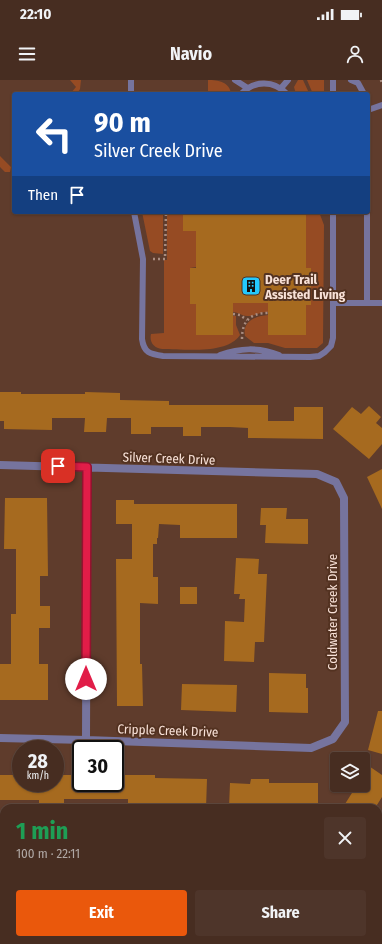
<!DOCTYPE html>
<html lang="en">
<head>
<meta charset="utf-8">
<style>
  body { margin:0; font-family:"Fira Sans Condensed",sans-serif; background:#4e352a; color:#f1f3f6; height:100vh; display:flex; flex-direction:column; font-size:15px; white-space:nowrap }
  * { box-sizing:border-box; margin:0 }
  p { font-size:13px; color:#b0a8a5 }
  .icon { flex:none; width:22px; height:22px; fill:none; stroke:currentColor; stroke-width:2; stroke-linecap:round; stroke-linejoin:round }
  .map { position:relative; flex:1; overflow:hidden }
  .drawer { position:absolute; left:0px; top:724px; width:382px; height:140px; display:flex; flex-direction:column; background:#472d21; border-radius:12px 12px 0 0; box-shadow:0 1px 3px #0004,0 0 0 1px #5f493f }
  .drawer>* { flex:none }
  .banner { position:absolute; left:12px; top:12px; width:358px; height:122px; border-radius:4px; box-shadow:0 1px 3px #0004,0 0 0 1px #5f493f; background:#1a4fa0; color:#fff; overflow:hidden }
  .controls { position:absolute; left:330px; top:672px; display:grid; gap:8px }
  .controls a { display:grid; place-items:center; width:40px; height:40px; border-radius:4px; background:#472d21; box-shadow:0 1px 3px #0004,0 0 0 1px #5f493f; font-size:20px }
  .speed { position:absolute; left:12px; top:660px; display:flex; gap:8px; font-size:20px; font-weight:700; text-align:center }
  .speed>* { display:grid; place-content:center; width:52px; height:52px; border-radius:50%; background:#472d21; box-shadow:0 1px 3px #0004,0 0 0 1px #5f493f; line-height:1 }
  .speed small { font-size:10px; font-weight:400 }
  .speed .limit { border:2px solid #111; border-radius:6px; background:#fff; color:#111 }
  .pin { position:absolute; display:grid; place-items:center; width:34px; height:34px; color:#fff; margin:-17px; border-radius:8px; box-shadow:0 2px 6px #0006 }
  .me { position:absolute; width:44px; margin:-22px; rotate:0deg; stroke-linejoin:round; filter:drop-shadow(0 0 3px #0008) }
  .turn { display:flex; align-items:center; gap:14px; height:84px; padding:0 16px; font-size:18px }
  .turn .icon { width:52px; height:52px; stroke-width:2.5 }
  .turn b { display:block; font-size:28px; line-height:34px }
  .then { display:flex; align-items:center; height:38px; padding:0 16px; background:#0003; gap:8px; font-size:15px }
  .round { display:grid; place-items:center; flex:none; width:42px; height:42px; border-radius:4px; background:#4e352a }
  .head { display:flex; align-items:center; justify-content:space-between; height:68px; padding:0 16px }
  h1 { font-size:24px; font-weight:700; line-height:30px; color:#1e9e55 }
  .button { display:flex; gap:8px; margin-top:auto; padding:8px 16px }
  .button a { flex:1; height:46px; border-radius:4px; background:#ea580c; color:#fff; font-size:16px; font-weight:700; line-height:46px; text-align:center }
  .button a+a { background:#4e352a; color:#f1f3f6 }
  .status { display:flex; justify-content:space-between; align-items:center; height:28px; padding:0 20px; background:#472d21; direction:ltr }
  .status svg { height:11px; fill:currentColor }
  header { display:flex; justify-content:space-between; align-items:center; height:52px; padding:0 16px; background:#472d21; font-size:18px; font-weight:700 }
  .map>svg:first-child { display:block }
</style>
</head>
<body>
<div class="status"><b>22:10</b><svg viewBox="0 0 49 12"><path d="M0 12V9h3v3zM5 12V6h3v6zM10 12V3h3v9zM15 12V0h3v12zM26 1h20v11H26zM47 4h2v5h-2z"/></svg></div>
<header><svg class="icon" aria-label="menu" viewBox="0 0 24 24"><path d="M4 6h16M4 12h16M4 18h16"/></svg>Navio<svg class="icon" aria-label="person" viewBox="0 0 24 24"><circle cx="12" cy="8" r="4"/><path d="M4 21q1-7 8-7t8 7"/></svg></header>
<div class="map">
<svg width="382" height="864" viewBox="0 0 382 864">
  <rect width="100%" height="100%" fill="#5f3c2c"/>
  <path fill="#964b23" d="M 70,0 L 81,0 L 80,9 L 77,14 L 70,14 L 76,7 Z
    M 208,0 C 218,0 230,2 231,14 L 208,11 Z
    M 298,0 L 303,0 L 309,13 L 296,14 L 294,7 Z
    M 307,0 L 324,0 L 324,14 L 313,14 Z
    M 0,76 L 11,87 L 10,92 L 5,92 L 0,87 Z
    M 142,132 L 163,132 L 163,174 L 153,173 L 150,171 Z
    M 167,132 L 183,132 L 183,151 L 196,151 L 196,187 L 190,188 L 190,224 L 196,224 L 196,255 L 233,255 L 233,236 L 236,236 L 236,245 L 240,255 C 227,275 183,269 162,269 C 154,268 149,262 151,254 L 164,253 L 164,180 L 167,180 Z
    M 306,132 L 319,132 L 324,145 L 323,263 L 317,268 L 285,268 L 268,263 L 254,263 L 245,256 C 242,241 256,236 268,235 L 268,255 L 306,255 L 306,225 L 311,225 L 311,189 L 306,188 Z
    M 233,223 L 268,223 L 268,232 C 260,231 254,237 247,236 C 242,236 238,232 233,232 Z"/>
  <path fill="#a66a1f" d="M 183,132 L 306,132 L 306,188 L 311,188 L 311,225 L 306,225 L 306,255 L 268,255 L 268,223 L 233,223 L 233,255 L 196,255 L 196,224 L 190,224 L 190,188 L 196,188 L 196,151 L 183,151 Z
    M 0,312 L 21,312 L 21,314 L 85,314 L 85,312 L 120,313 L 120,320 L 169,321 L 169,325 L 268,325 L 268,341 L 294,341 L 294,327 L 323,327 L 323,359 L 248,358 L 248,348 L 230,347 L 201,347 L 201,356 L 183,356 L 183,347 L 151,347 L 151,354 L 131,354 L 131,338 L 107,338 L 106,352 L 84,352 L 85,338 L 52,338 L 52,350 L 4,349 L 4,341 L 0,341 Z
    M 369,326 L 381,337 L 376,343 L 382,348 L 382,364 L 369,379 L 333,349 L 352,327 L 361,334 Z
    M 382,389 L 382,429 L 367,397 Z
    M 5,418 L 47,418 L 48,496 L 40,496 L 40,526 L 50,526 L 50,548 L 39,548 L 39,584 L 48,584 L 48,620 L 0,620 L 0,584 L 11,584 L 11,534 L 16,534 L 16,469 L 4,469 Z
    M 116,420 L 134,420 L 134,424 L 237,424 L 237,458 L 180,458 L 180,445 L 159,444 L 158,458 L 157,458 L 157,464 L 153,464 L 153,497 L 158,497 L 158,524 L 140,523 L 140,584 L 142,584 L 143,626 L 117,626 L 116,479 L 132,479 L 132,444 L 116,444 Z
    M 261,428 L 287,428 L 286,439 L 308,439 L 308,464 L 265,463 L 266,445 L 260,445 Z
    M 236,478 L 259,479 L 258,494 L 267,494 L 264,562 L 255,562 L 254,582 L 224,581 L 225,541 L 244,542 L 245,519 L 239,519 L 240,514 L 234,514 Z
    M 180,507 L 197,507 L 197,524 L 180,524 Z
    M 269,593 L 306,594 L 306,608 L 308,608 L 308,633 L 269,632 Z
    M 182,604 L 237,605 L 236,632 L 181,630 Z
    M 378,631 L 382,631 L 382,674 L 368,670 Z
    M 363,682 L 382,695 L 382,717 L 375,728 L 351,728 L 345,724 L 357,705 L 363,705 Z
    M 0,695 L 21,695 L 21,703 L 55,703 L 55,695 L 81,695 L 81,703 L 115,703 L 115,695 L 155,695 L 155,698 L 207,699 L 206,728 L 176,728 L 176,723 L 128,723 L 128,719 L 64,719 L 64,728 L 39,728 L 39,720 L 0,720 Z
    M 251,699 L 269,699 L 269,703 L 318,703 L 318,728 L 229,728 L 230,703 L 250,704 Z"/>
  <g fill="none" stroke-linecap="round" stroke-linejoin="round">
    <path stroke="#aa8d80" stroke-width="2.5" stroke-dasharray="2 3" stroke-linecap="butt" d="M 381,0 L 382,4
      M 153,179 L 165,179 L 166,132
      M 233,234 L 240,235 L 247,240
      M 242,259 C 242,242 249,233 268,233"/>
    <path stroke="#76749e" stroke-width="6" d="M 235,0 L 246,7
      M 333,0 L 333,14
      M 351,0 L 358,3 L 364,14
      M 282,7 L 288,0
      M 131,14 L 131,0
      M 241,14 C 254,0 274,0 287,14
      M 368,30 L 382,25
      M 134,132 L 143,179 L 142,259 C 144,273 150,274 163,276 L 310,277 L 319,276 L 325,272 L 331,266 L 333,258 L 333,132
      M 333,223 L 382,223
      M 367,223 L 367,132
      M 220,275 C 240,268 258,267 279,275"/>
    <path stroke="#76749e" stroke-width="8" d="M 0,385 L 317,394 L 336,402 L 344,418 L 345,642 L 333,659 L 311,668 L 86,660 L 0,658
      M 86,660 L 87,387
      M 0,848 L 4,849
      M 13,860 L 15,864"/>
  </g>
  <g fill="none" stroke-linecap="round" stroke-linejoin="round">
    <g stroke="#92132f" stroke-width="10">
      <path id="route" d="M 58,386 L 87,387 L 86,599"/>
    </g>
    <use href="#route" stroke="#e11d48" stroke-width="7"/>
  </g>
  <defs>
    <g id="building-square" transform="scale(1)"><rect x="-9" y="-9" width="18" height="18" rx="4" fill="#23c9fe" stroke="#533221"/><path d="M-4-6H4V6H1V3H-1V6H-4ZM-2.5-4.3h1.7v1.8h-1.7ZM.8-4.3h1.7v1.8H.8ZM-2.5-1h1.7V.8h-1.7ZM.8-1h1.7V.8H.8Z" fill="#111"/></g>
  </defs>
  <g fill-rule="evenodd">
    <use href="#building-square" x="251" y="206"/>
  </g>
  <g text-anchor="middle" stroke-width="4" stroke-linejoin="round" paint-order="stroke">
    <g font-size="13" font-weight="bold" fill="#f8e1d7" stroke="#533221" text-anchor="start">
      <text x="265" y="204">Deer Trail<tspan x="265" dy="15">Assisted Living</tspan></text>
    </g>
    <g font-size="13" fill="#f8e1d7" stroke="#533221">
      <text transform="translate(169 378) rotate(2)" y="5">Silver Creek Drive</text>
      <text transform="translate(332 532) rotate(-90)" y="5">Coldwater Creek Drive</text>
      <text transform="translate(168 650) rotate(2)" y="5">Cripple Creek Drive</text>
    </g>
  </g>
</svg>
<div class="controls">
<a><svg class="icon" aria-label="layers" viewBox="0 0 24 24"><path d="M12 4l9 5-9 5-9-5zM3 14l9 5 9-5"/></svg></a>
</div>
<div class="speed"><div>28<small>km/h</small></div><div class="limit">30</div></div>
<div class="pin" style="left:58px;top:386px;background:#d93025"><svg class="icon" aria-label="arrive" viewBox="0 0 24 24"><path d="M6 21V4h12l-3 4 3 4H6"/></svg></div>
<svg class="me" style="left:86px;top:599px" viewBox="-20 -20 40 40"><circle r="19" fill="#fff"/><path d="M0-13L10 11 0 6-10 11z" fill="#e11d48"/></svg>
<div class="banner">
<div class="turn"><svg class="icon" aria-label="left" viewBox="0 0 24 24"><path d="M17 20v-9H6M10 6l-5 5 5 5"/></svg><div><b>90 m</b>Silver Creek Drive</div></div>
<div class="then">Then<svg class="icon" aria-label="arrive" viewBox="0 0 24 24"><path d="M6 21V4h12l-3 4 3 4H6"/></svg></div>
</div>
<section class="drawer">
<div class="head"><div><h1>1 min</h1><p>100 m · 22:11</p></div><a class="round"><svg class="icon" aria-label="close" viewBox="0 0 24 24"><path d="M6 6l12 12M18 6L6 18"/></svg></a></div>
<div class="button"><a>Exit</a><a>Share</a></div>
</section>
</div>
</body>
</html>
